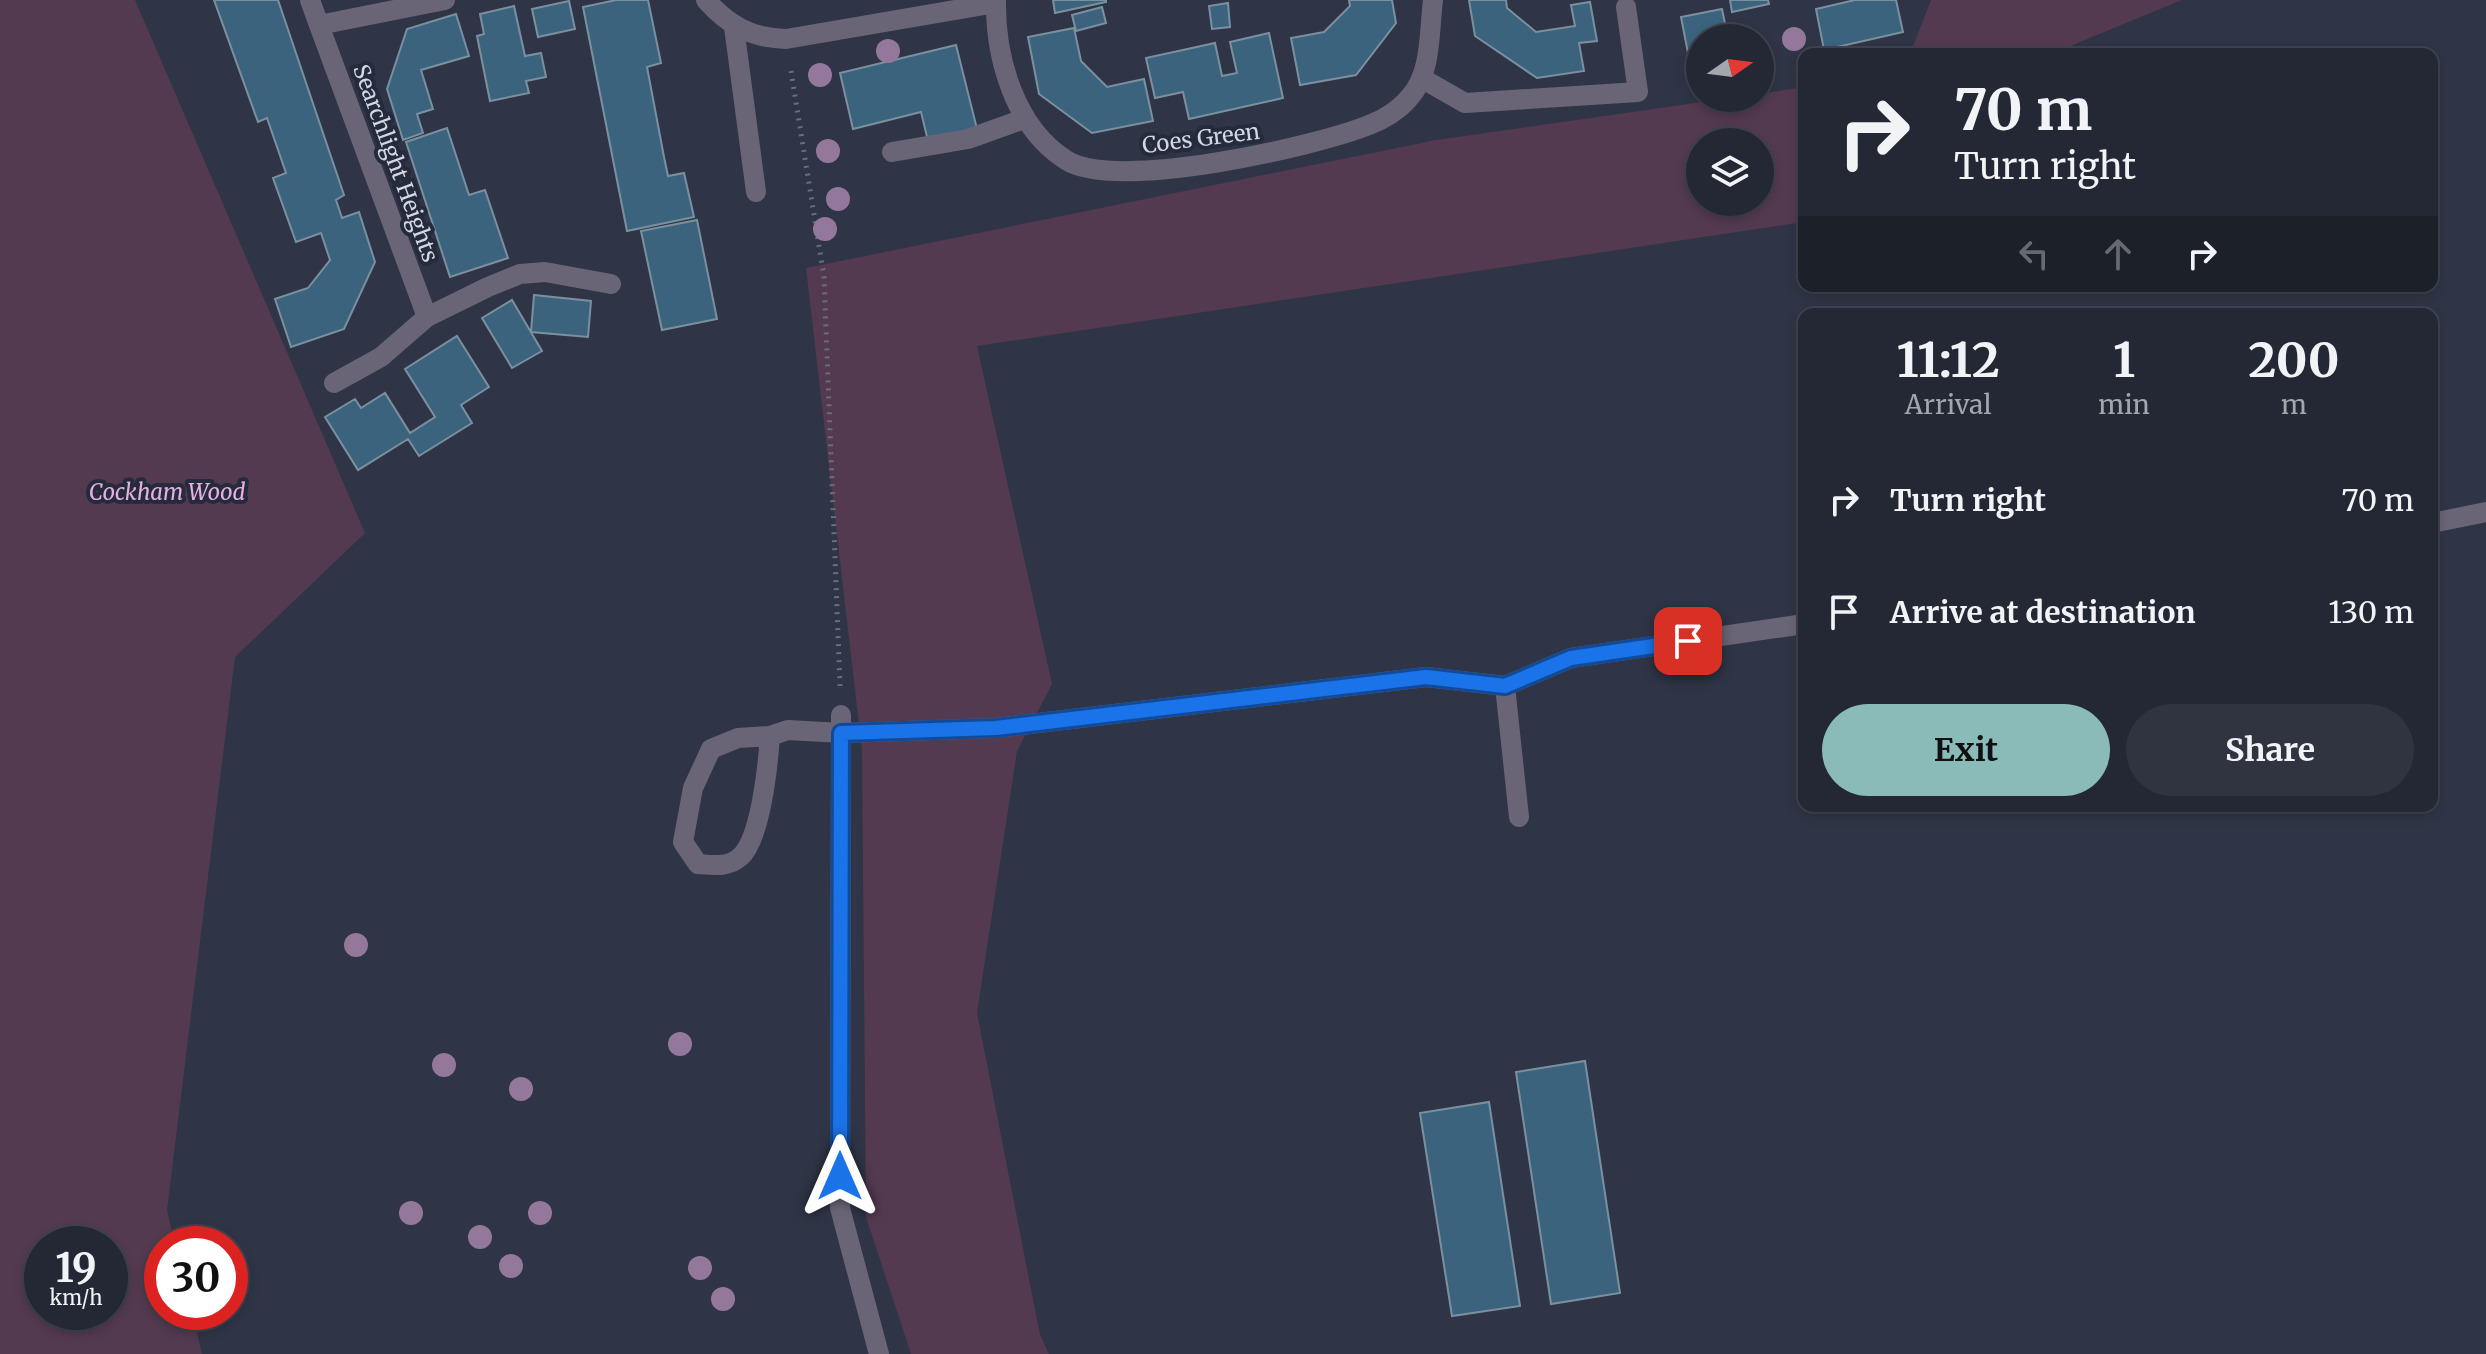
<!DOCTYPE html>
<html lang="en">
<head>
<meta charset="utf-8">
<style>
  body { margin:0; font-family:Merriweather,serif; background:#2f3440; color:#f1f3f6; height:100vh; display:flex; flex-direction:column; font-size:30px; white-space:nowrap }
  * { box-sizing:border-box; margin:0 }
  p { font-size:26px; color:#a3a6ac }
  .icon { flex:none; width:44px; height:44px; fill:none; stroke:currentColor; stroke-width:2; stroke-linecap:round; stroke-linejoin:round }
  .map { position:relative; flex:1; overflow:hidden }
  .side { position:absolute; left:1798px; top:308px; width:640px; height:504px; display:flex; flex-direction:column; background:#232834; border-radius:16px; box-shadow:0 4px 12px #0003,0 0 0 2px #40444f }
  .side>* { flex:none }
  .top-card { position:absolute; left:1798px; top:48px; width:640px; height:244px; border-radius:16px; box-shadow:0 4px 12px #0003,0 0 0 2px #40444f; background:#232834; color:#f1f3f6; overflow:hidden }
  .needle { width:52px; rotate:76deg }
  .controls { position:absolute; left:1686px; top:24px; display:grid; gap:16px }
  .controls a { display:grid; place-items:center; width:88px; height:88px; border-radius:50%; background:#232834; box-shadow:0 4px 12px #0003,0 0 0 2px #40444f; font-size:40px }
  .speed { position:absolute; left:24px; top:1226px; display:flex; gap:16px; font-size:40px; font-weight:700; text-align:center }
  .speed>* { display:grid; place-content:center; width:104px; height:104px; border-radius:50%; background:#232834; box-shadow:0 4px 12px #0003,0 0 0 2px #40444f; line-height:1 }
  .speed small { font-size:20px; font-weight:400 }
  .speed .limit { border:12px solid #d22; background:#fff; color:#111 }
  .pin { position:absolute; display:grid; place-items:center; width:68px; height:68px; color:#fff; margin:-34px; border-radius:16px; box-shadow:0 4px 12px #0006 }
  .me { position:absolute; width:88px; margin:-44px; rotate:0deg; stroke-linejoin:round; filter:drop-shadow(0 0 6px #0008) }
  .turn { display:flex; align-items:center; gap:28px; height:168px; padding:0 24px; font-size:36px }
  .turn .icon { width:104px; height:104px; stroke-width:2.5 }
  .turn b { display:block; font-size:56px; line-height:68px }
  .lanes { display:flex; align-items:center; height:76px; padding:0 24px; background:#0003; justify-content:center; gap:40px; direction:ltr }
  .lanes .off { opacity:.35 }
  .eta { display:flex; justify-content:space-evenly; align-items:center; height:136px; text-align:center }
  .eta b { font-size:48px; font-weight:700; line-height:56px }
  .action { display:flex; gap:16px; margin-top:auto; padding:16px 24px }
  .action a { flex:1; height:92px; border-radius:48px; background:#8bbbb9; color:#111; font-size:32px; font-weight:700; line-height:92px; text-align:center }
  .action a+a { background:#2f3440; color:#f1f3f6 }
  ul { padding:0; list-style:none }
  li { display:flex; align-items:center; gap:24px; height:112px; padding:0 24px }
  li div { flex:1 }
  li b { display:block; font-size:30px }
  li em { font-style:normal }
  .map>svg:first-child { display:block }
</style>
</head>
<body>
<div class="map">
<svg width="2486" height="1354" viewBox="0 0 2486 1354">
  <rect width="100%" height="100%" fill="#2f3546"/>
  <path fill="#533a50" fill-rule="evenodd" d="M 0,0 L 135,0 L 365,533 L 235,657 L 167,1210 L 175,1244 L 162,1244 L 162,1312 L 192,1312 L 202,1354 L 0,1354 ZM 42,1244 L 110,1244 L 110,1312 L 42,1312 Z
    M 1931,0 L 2182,0 L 2051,54 L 1910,54 Z
    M 1804,87 L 1804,222 L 977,346 L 1052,684 L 1017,751 L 977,1013 L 1040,1335 L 1049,1354 L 911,1354 L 866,1217 L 862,750 L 806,268 L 1436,140 L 1730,98 L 1760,98 L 1760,94 ZM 1700,142 L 1760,142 L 1760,202 L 1700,202 Z"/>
  <path fill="#3b637e" stroke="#7b909e" stroke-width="2" d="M 214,0 L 278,0 L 344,195 L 336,200 L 342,218 L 359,212 L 375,262 L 344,329 L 291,347 L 275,299 L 308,288 L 330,260 L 321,233 L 296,242 L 273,178 L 286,173 L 267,118 L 258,122 Z
    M 616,0 L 648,0 L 661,63 L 647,67 L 664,157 L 668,176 L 684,173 L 694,217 L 627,231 L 583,7 Z
    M 1053,0 L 1106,0 L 1106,2 L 1055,13 Z
    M 1349,0 L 1392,0 L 1396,23 L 1356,75 L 1300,85 L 1291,38 L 1324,32 L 1350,6 Z
    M 1469,0 L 1506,0 L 1507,8 L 1536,32 L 1575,26 L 1571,5 L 1590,2 L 1597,41 L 1579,43 L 1584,71 L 1537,78 L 1475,36 Z
    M 1730,0 L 1768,0 L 1769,4 L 1732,12 Z
    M 1855,0 L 1896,0 L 1903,32 L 1824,50 L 1816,9 Z
    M 569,1 L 575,29 L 538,37 L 532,9 Z
    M 1228,3 L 1230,27 L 1212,29 L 1209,6 Z
    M 514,6 L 525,56 L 541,53 L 546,77 L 526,81 L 529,93 L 490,101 L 477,36 L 484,34 L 480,14 Z
    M 1102,7 L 1106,23 L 1076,31 L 1072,15 Z
    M 1722,9 L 1728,38 L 1700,38 L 1700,77 L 1693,79 L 1681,17 Z
    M 456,14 L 469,56 L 421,70 L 433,109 L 417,114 L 423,133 L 403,140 L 387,89 L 407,29 Z
    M 1074,28 L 1081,61 L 1107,87 L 1144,79 L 1153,121 L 1092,133 L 1039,94 L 1028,37 Z
    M 1269,33 L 1283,98 L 1189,119 L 1183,92 L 1155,98 L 1146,58 L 1215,43 L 1222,76 L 1237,73 L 1230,42 Z
    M 956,45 L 977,129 L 928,141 L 921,112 L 853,129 L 840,73 Z
    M 447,128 L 469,195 L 485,190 L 508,258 L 450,277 L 406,142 Z
    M 697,220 L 717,319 L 662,330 L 641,231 Z
    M 534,295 L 591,301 L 588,337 L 531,332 Z
    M 512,300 L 542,351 L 512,368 L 482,318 Z
    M 457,336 L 489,387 L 461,405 L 472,423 L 419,456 L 408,439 L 358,470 L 325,417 L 355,399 L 361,408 L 385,393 L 410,433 L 435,417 L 405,369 Z
    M 1585,1061 L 1620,1293 L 1551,1304 L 1516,1072 Z
    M 1489,1102 L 1520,1306 L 1452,1316 L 1420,1113 Z"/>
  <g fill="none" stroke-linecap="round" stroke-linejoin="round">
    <path stroke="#696e7d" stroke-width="5" stroke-dasharray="2 6" stroke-linecap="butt" d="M 791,71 L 824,277 L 840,686"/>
    <path stroke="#6a6576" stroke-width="20" d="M 734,27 L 756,192
      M 1423,79 L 1465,103 L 1638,92 L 1626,7
      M 892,152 L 968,139 L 1024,119
      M 334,383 L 381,357 L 427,317 L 488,287 L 520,274 L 545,272 L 611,284
      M 2432,523 L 2486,512
      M 770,736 L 738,738 L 711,749 L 693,788 L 683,842 L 698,864 C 712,865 728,868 740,857 C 761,839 768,764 770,736 L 788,730 L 841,733 L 996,728 L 1426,677 L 1505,686
      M 1519,817 L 1505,686 L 1571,658 L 1804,624"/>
    <path stroke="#6a6576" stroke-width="20" d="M 310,0 L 319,25
      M 706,0 C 729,26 752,38 786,39 L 996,3
      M 996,0 C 995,58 1015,128 1066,160 C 1115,192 1314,147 1369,125 C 1383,120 1399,110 1409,98 C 1432,74 1429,31 1433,0
      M 427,317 L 319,25 L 445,0
      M 841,715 L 840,1208 L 879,1354"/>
  </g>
  <g fill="#94789b">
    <circle cx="1794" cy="39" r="12"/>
    <circle cx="888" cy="51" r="12"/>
    <circle cx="820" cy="75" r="12"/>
    <circle cx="828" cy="151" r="12"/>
    <circle cx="838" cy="199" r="12"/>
    <circle cx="825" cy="229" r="12"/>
    <circle cx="356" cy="945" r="12"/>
    <circle cx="680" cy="1044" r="12"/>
    <circle cx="444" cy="1065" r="12"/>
    <circle cx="521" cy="1089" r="12"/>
    <circle cx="411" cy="1213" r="12"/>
    <circle cx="540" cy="1213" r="12"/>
    <circle cx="480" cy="1237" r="12"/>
    <circle cx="511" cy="1266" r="12"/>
    <circle cx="700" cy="1268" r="12"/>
    <circle cx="723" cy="1299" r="12"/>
  </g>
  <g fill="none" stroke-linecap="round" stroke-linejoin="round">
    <g stroke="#114b97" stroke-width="20">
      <path id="route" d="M 840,1176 L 841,733 L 996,728 L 1426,677 L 1505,686 L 1571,658 L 1688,641"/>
    </g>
    <use href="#route" stroke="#1a73e8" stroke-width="14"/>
  </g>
  <g text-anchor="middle" stroke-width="8" stroke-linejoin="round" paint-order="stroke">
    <g font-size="22" fill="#d3d7e3" stroke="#252b3c">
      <text transform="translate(1201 138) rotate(-7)" y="8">Coes Green</text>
      <text transform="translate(396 163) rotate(70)" y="8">Searchlight Heights</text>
    </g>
    <g font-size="22" font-style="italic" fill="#e7afe1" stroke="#252b3c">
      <text x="167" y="500">Cockham Wood</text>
    </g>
  </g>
</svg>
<div class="controls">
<a><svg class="needle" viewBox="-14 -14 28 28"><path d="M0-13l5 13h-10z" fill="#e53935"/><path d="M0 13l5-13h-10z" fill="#a3a6ac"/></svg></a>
<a><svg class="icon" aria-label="layers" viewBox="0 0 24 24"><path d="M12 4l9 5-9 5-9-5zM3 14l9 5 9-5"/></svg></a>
</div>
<div class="speed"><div>19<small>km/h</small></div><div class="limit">30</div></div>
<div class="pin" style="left:1688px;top:641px;background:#d93025"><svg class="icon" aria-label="arrive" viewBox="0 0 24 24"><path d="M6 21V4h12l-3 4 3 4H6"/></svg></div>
<svg class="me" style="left:840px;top:1176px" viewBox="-20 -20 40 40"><path d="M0-17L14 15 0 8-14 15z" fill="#1a73e8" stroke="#fff" stroke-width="4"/></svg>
<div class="top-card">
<div class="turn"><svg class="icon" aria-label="right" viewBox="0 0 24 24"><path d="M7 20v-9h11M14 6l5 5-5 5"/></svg><div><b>70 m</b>Turn right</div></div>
<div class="lanes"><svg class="icon off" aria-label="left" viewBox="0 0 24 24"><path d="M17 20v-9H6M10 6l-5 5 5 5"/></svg><svg class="icon off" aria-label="ahead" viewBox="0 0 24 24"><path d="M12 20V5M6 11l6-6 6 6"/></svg><svg class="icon" aria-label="right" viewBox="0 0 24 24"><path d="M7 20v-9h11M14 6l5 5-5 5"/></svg></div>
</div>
<section class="side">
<div class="eta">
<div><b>11:12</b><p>Arrival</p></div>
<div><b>1</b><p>min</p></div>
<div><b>200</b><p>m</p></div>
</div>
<ul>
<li><svg class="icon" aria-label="right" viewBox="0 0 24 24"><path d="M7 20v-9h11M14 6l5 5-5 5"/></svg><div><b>Turn right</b></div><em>70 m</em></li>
<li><svg class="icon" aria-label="arrive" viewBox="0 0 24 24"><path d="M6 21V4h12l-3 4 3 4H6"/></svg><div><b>Arrive at destination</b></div><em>130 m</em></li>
</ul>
<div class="action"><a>Exit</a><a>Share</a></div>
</section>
</div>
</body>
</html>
